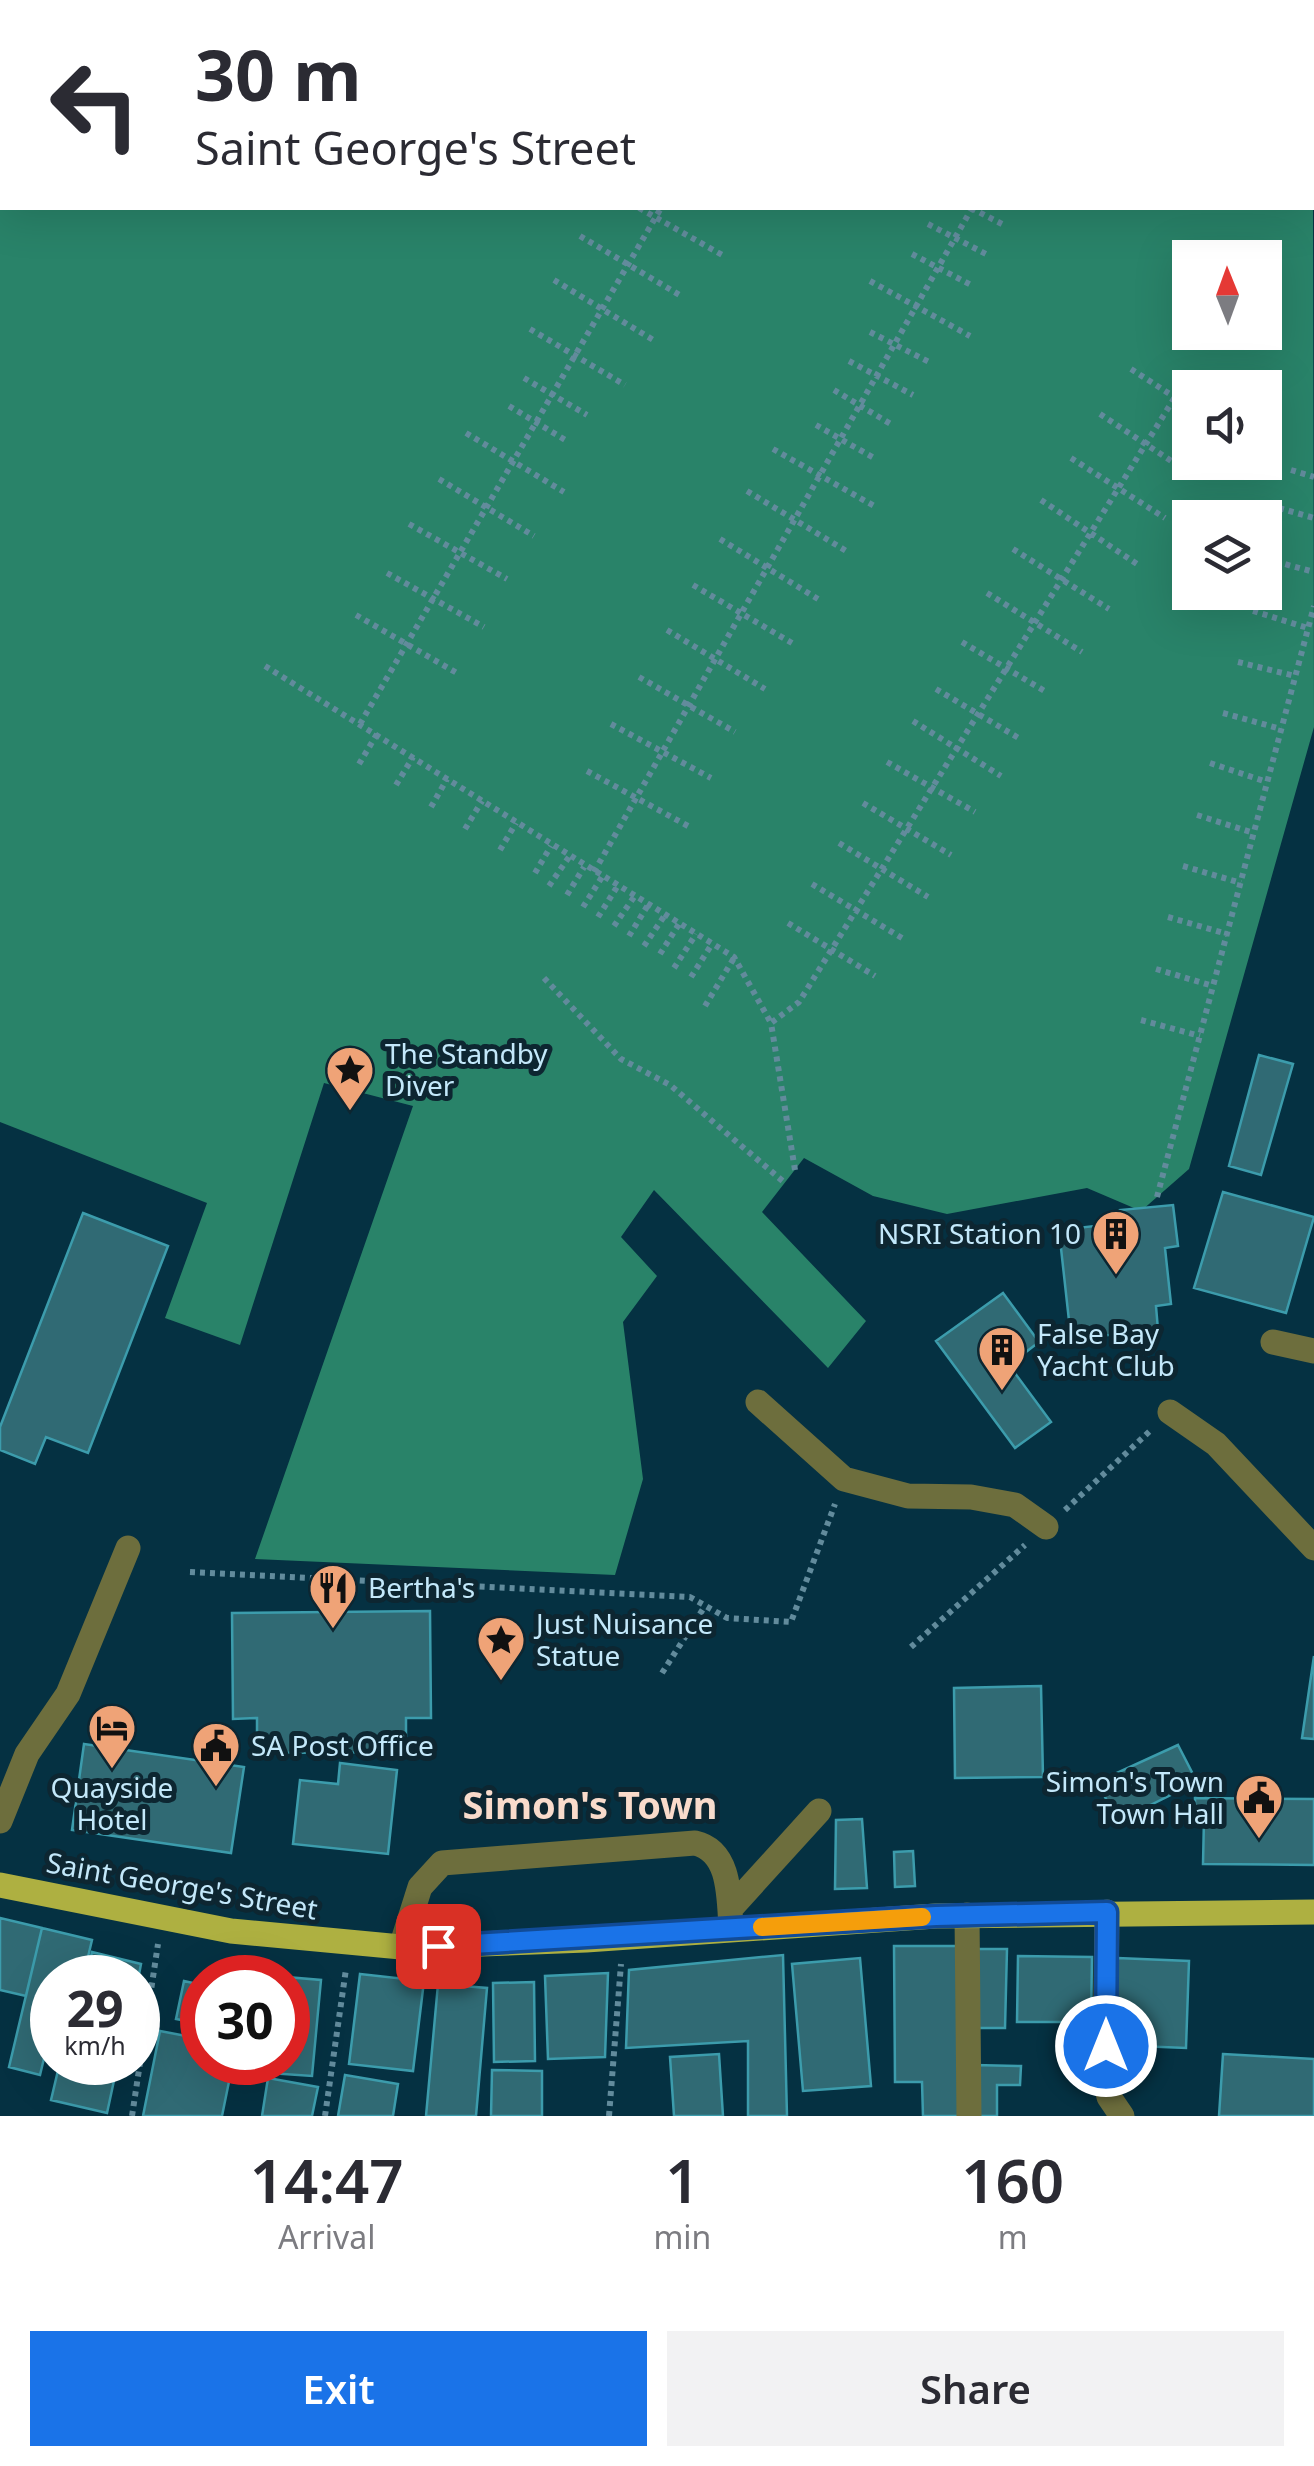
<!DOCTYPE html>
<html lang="en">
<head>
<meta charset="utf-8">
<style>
  body { margin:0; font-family:"Noto Sans",sans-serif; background:#f2f2f3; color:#2b2b33; height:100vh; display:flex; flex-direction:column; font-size:38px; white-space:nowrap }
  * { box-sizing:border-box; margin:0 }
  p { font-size:32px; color:#7c7c81 }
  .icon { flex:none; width:55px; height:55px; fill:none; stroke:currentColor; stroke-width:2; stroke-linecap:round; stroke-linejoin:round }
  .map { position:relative; height:2116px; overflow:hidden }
  .sheet { display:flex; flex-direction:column; background:#fff; flex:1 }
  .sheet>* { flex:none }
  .top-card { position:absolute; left:0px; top:0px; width:1315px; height:210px; box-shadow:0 10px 40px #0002; background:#fff; color:#2b2b33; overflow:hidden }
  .needle { width:65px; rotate:359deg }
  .buttons { position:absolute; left:1172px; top:240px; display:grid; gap:20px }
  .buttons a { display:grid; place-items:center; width:110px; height:110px; border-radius:0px; background:#fff; box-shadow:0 10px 40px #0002; font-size:50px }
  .speed { position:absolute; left:30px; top:1955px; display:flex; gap:20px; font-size:50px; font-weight:700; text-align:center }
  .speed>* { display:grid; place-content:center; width:130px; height:130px; border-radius:50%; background:#fff; box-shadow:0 10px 40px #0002; line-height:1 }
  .speed small { font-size:25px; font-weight:400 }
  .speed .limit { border:15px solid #d22; background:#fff; color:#111 }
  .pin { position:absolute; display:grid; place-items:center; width:85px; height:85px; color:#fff; margin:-42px; border-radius:20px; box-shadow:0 5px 15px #0006 }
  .me { position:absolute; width:110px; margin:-55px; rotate:0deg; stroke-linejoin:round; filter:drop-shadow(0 0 8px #0008) }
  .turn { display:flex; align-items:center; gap:35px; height:210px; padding:0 30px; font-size:45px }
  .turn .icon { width:130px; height:130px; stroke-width:2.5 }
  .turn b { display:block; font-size:70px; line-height:85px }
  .eta { display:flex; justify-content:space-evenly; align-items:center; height:170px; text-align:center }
  .eta b { font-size:60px; font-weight:600; line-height:70px }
  .action { display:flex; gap:20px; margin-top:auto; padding:20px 30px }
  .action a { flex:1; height:115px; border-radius:0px; background:#1a73e8; color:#fff; font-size:40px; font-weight:600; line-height:115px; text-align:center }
  .action a+a { background:#f2f2f3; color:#2b2b33 }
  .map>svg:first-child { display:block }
</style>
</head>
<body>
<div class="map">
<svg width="1314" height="2116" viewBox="0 0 1314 2116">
  <rect width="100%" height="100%" fill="#053142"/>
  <path fill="#298369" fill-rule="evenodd" d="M 0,0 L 1236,0 L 2,2 L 2,208 L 1312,208 L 1313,196 L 1314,727 L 1189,1169 L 1141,1211 L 1087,1188 L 947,1214 L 873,1196 L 804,1158 L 762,1212 L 866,1321 L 828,1368 L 654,1190 L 621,1237 L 657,1276 L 623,1322 L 643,1479 L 615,1575 L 255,1559 L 413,1106 L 324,1083 L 240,1345 L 165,1318 L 207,1203 L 0,1122 ZM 1190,258 L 1265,258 L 1265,332 L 1190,332 ZM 1190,388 L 1265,388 L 1265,462 L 1190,462 ZM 1190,518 L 1265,518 L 1265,592 L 1190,592 Z"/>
  <path fill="#306a74" stroke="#3c9cac" stroke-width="2.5" d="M 1259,1055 L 1293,1064 L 1261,1175 L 1229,1166 Z
    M 1223,1192 L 1314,1217 L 1286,1313 L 1194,1288 Z
    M 1173,1205 L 1178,1246 L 1165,1248 L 1171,1304 L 1156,1306 L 1158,1330 L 1071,1339 L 1059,1230 L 1122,1223 L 1120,1210 Z
    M 83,1213 L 168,1246 L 88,1453 L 46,1437 L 35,1464 L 0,1450 L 0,1427 Z
    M 1003,1293 L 1039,1342 L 1009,1365 L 1051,1422 L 1015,1448 L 936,1341 Z
    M 430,1611 L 431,1718 L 406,1718 L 406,1752 L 257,1753 L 257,1718 L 233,1719 L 232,1613 Z
    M 1314,1656 L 1314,1739 L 1302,1738 Z
    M 1041,1686 L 1043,1777 L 955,1778 L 954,1688 Z
    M 84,1744 L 244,1767 L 231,1853 L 72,1830 Z
    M 1178,1745 L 1197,1782 L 1118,1821 L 1097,1782 Z
    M 340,1763 L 397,1770 L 388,1854 L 293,1844 L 300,1780 L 338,1784 Z
    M 1195,1798 L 1314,1799 L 1314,1865 L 1203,1864 L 1204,1818 L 1195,1817 Z
    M 862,1819 L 867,1888 L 835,1889 L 836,1820 Z
    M 913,1851 L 915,1886 L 895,1887 L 894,1852 Z
    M 0,1918 L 42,1928 L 26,1996 L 0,1990 Z
    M 42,1928 L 92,1940 L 83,1978 L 52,1978 L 52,2025 L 40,2075 L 9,2067 Z
    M 894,1946 L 961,1946 L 961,2116 L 923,2116 L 922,2082 L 895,2082 Z
    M 977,1949 L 1007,1949 L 1005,2028 L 975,2028 Z
    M 92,1952 L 141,1964 L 138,1980 L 86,1978 Z
    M 783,1955 L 787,2116 L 748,2116 L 748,2041 L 626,2048 L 629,1970 Z
    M 1018,1956 L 1092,1957 L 1091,2022 L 1017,2022 Z
    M 860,1958 L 871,2086 L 803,2091 L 792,1964 Z
    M 1117,1958 L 1189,1961 L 1186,2048 L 1113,2045 Z
    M 608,1973 L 605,2057 L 548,2059 L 545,1976 Z
    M 360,1974 L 424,1981 L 413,2071 L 349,2064 Z
    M 263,1975 L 321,1980 L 312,2076 L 254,2072 L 255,2062 L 288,2062 L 288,1978 Z
    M 184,1981 L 202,1985 L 202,2024 L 176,2019 Z
    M 534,1982 L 535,2061 L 494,2062 L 493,1983 Z
    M 438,1984 L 487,1988 L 476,2116 L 426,2116 Z
    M 160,2031 L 202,2039 L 202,2062 L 233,2062 L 222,2116 L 143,2116 Z
    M 719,2054 L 723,2116 L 674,2116 L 670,2057 Z
    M 1223,2054 L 1314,2059 L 1314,2116 L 1219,2116 Z
    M 60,2062 L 118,2062 L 107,2113 L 51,2100 Z
    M 974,2065 L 1021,2066 L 1020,2085 L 997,2085 L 997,2116 L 973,2116 Z
    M 492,2070 L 542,2071 L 542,2116 L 491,2116 Z
    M 345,2075 L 398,2084 L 393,2116 L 338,2116 Z
    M 268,2078 L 318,2087 L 312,2116 L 262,2116 Z"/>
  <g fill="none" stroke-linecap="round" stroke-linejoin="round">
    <path stroke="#628b9c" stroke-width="6" stroke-dasharray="5 5" stroke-linecap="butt" d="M 806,0 L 810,2
      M 779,2 L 780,0
      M 639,208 L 724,256
      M 971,208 L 1002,224
      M 928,224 L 986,254
      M 580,236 L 683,297
      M 912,254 L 973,286
      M 554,280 L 655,341
      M 870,281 L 970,336
      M 530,329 L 625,385
      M 870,332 L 931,363
      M 849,361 L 913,395
      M 1131,369 L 1190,407
      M 524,378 L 587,415
      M 834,390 L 894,426
      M 509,406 L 567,441
      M 1100,414 L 1194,476
      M 816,425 L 874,458
      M 466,433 L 564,492
      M 773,449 L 876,507
      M 1071,458 L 1165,518
      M 1291,470 L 1314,477
      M 439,479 L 534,536
      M 747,491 L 848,552
      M 1041,500 L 1137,564
      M 1279,508 L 1314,518
      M 409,524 L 507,579
      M 720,539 L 818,599
      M 1013,549 L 1109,609
      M 1266,559 L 1314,572
      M 387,573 L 484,627
      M 693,585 L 792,643
      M 987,593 L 1082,652
      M 1253,611 L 1308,628
      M 356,615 L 457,673
      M 667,630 L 765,689
      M 962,642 L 1048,693
      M 1238,662 L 1295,676
      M 265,666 L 734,957 L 771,1023
      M 639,677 L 735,732
      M 936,689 L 1022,740
      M 1223,713 L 1281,729
      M 913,721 L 1001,776
      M 360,724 L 661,208
      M 611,724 L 711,778
      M 887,762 L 975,812
      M 1210,763 L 1267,782
      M 359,764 L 377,734
      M 587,771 L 688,826
      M 396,785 L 413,757
      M 863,803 L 951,855
      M 431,807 L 447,779
      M 1197,815 L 1254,833
      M 465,829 L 482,801
      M 839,843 L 928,897
      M 500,850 L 516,823
      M 1183,866 L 1241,883
      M 594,872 L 972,208
      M 535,873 L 551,846
      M 812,884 L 902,938
      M 549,886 L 569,857
      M 567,895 L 584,867
      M 583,907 L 602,877
      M 598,917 L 617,887
      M 1168,917 L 1227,934
      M 788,923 L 875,976
      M 614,926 L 634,897
      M 629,936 L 648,905
      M 644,946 L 665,915
      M 660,954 L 679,924
      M 674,968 L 696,934
      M 1156,969 L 1213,986
      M 691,977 L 712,944
      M 544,978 L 621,1059 L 670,1085 L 785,1183
      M 705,1006 L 734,958
      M 1141,1020 L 1200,1036
      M 795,1170 L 771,1023 L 799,1002 L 1175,397
      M 1157,1197 L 1314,606
      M 1065,1510 L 1151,1430
      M 190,1572 L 690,1597 L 727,1618 L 791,1622 L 835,1504
      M 911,1647 L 1025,1545
      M 662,1673 L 705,1606
      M 132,2116 L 158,1944
      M 325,2116 L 346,1969
      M 609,2116 L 621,1964"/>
    <path stroke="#6d6e3d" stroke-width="25" d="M 1273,1342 L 1314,1351
      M 758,1402 L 844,1479 L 908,1496 L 971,1497 L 1015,1505 L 1046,1527
      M 1170,1412 L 1216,1444 L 1314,1548
      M 0,1821 L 27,1754 L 68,1694 L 128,1548
      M 730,1909 L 819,1811
      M 1107,1912 L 1105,2080 L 1109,2097 L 1122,2116
      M 967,1915 L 969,2116
      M 401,1947 L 420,1887 L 442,1863 L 695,1843 C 731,1851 729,1898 731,1929"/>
    <path stroke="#aeb041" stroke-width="25" d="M 0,1885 L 231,1931 L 401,1947 L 586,1940 L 936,1916 L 1314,1912"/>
  </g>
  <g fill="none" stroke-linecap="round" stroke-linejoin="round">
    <g stroke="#114b97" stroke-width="25">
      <path id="route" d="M 438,1946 L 936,1916 L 1107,1912 L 1106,2046"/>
    </g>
    <use href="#route" stroke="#1a73e8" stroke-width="18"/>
    <path stroke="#f59e0b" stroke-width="18" d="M 762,1927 L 922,1917"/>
  </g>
  <defs>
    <g id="sight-pin" transform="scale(2.5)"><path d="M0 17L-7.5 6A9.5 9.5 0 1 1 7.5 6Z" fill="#efa377" stroke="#0d2631"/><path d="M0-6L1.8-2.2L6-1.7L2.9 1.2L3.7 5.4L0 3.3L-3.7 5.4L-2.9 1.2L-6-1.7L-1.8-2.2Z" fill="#111"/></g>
    <g id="building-pin" transform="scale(2.5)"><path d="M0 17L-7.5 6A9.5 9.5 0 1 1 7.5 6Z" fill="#efa377" stroke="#0d2631"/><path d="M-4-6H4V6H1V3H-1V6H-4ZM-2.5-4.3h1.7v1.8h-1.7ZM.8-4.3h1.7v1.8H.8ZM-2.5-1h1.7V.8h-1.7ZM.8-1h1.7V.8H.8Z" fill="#111"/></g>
    <g id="restaurant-pin" transform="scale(2.5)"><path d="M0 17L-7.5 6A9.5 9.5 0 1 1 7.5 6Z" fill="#efa377" stroke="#0d2631"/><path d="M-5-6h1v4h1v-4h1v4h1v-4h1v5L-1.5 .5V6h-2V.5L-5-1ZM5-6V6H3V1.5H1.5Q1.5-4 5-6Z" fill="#111"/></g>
    <g id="hotel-pin" transform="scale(2.5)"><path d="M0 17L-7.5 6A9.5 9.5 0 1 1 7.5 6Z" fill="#efa377" stroke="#0d2631"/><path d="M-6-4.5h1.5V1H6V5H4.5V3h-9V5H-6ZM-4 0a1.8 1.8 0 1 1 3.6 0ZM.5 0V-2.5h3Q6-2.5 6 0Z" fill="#111"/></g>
    <g id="civic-pin" transform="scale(2.5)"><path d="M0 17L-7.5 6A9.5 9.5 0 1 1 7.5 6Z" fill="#efa377" stroke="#0d2631"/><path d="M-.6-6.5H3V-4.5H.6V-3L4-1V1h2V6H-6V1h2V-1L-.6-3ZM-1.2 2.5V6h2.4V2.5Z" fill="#111"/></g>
  </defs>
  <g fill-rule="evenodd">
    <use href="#sight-pin" x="350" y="1070"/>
    <use href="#building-pin" x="1116" y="1234"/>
    <use href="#building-pin" x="1002" y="1350"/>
    <use href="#restaurant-pin" x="333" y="1588"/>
    <use href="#sight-pin" x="501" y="1640"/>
    <use href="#hotel-pin" x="112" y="1728"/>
    <use href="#civic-pin" x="216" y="1746"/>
    <use href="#civic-pin" x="1259" y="1798"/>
  </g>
  <g text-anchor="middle" stroke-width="10" stroke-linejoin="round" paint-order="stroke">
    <g font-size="28" fill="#c3e8fa" stroke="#0d2631" text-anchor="start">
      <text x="385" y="1064">The Standby<tspan x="385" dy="32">Diver</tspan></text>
      <text x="1081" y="1244" text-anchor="end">NSRI Station 10</text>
      <text x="1037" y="1344">False Bay<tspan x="1037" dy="32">Yacht Club</tspan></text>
      <text x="368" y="1598">Bertha's</text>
      <text x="536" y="1634">Just Nuisance<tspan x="536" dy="32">Statue</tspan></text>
      <text x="251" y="1756">SA Post Office</text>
      <text x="1224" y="1792" text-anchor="end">Simon's Town<tspan x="1224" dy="32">Town Hall</tspan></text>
      <text x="112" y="1798" text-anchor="middle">Quayside<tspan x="112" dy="32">Hotel</tspan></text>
    </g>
    <g font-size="28" fill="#c3e8fa" stroke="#0d2631">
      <text transform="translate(182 1886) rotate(10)" y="10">Saint George's Street</text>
    </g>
    <g font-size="38" font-weight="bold" fill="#f9dbcb" stroke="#0d2631">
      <text x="590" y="1819">Simon's Town</text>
    </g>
  </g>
</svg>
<div class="buttons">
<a><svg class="needle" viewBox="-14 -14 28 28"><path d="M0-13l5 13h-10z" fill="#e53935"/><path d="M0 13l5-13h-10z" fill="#7c7c81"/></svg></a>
<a><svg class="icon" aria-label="sound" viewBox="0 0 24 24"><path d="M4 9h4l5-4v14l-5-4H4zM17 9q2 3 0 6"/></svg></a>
<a><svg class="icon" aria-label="layers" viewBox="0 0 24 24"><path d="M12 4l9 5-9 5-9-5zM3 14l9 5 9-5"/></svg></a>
</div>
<div class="speed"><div>29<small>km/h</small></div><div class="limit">30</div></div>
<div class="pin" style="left:438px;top:1946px;background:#d93025"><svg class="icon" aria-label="arrive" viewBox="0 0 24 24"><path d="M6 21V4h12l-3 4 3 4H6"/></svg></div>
<svg class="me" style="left:1106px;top:2046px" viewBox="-20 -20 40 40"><circle r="17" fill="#1a73e8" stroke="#fff" stroke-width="3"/><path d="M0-11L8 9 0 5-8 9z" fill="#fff"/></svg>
<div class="top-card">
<div class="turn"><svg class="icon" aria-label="left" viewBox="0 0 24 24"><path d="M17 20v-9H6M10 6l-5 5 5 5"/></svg><div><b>30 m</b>Saint George's Street</div></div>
</div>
</div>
<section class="sheet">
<div class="eta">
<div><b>14:47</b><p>Arrival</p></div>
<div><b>1</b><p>min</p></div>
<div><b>160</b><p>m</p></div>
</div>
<div class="action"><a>Exit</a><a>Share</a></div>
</section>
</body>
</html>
